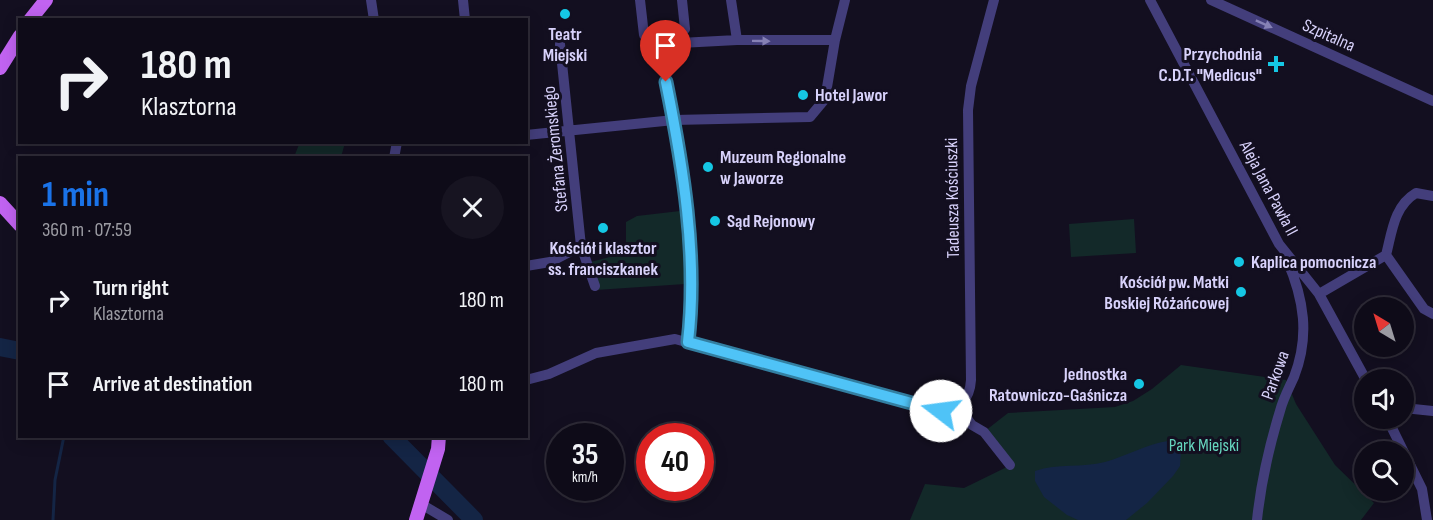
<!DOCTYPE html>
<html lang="en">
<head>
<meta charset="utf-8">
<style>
  body { margin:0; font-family:"Sofia Sans Condensed",sans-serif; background:#171421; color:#f1f3f6; height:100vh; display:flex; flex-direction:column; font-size:22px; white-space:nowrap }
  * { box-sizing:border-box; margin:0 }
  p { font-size:20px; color:#9b9ba2 }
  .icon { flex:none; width:33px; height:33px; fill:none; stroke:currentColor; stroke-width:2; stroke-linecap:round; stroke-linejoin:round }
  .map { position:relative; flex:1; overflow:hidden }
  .panel { position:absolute; left:18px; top:156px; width:510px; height:282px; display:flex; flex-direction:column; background:#0e0b18; border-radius:0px; box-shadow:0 3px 15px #0003,0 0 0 2px #2e2b37 }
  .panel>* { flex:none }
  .guide { position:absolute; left:18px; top:18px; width:510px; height:126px; border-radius:0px; box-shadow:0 3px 15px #0003,0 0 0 2px #2e2b37; background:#0e0b18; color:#f1f3f6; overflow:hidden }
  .needle { width:39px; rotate:322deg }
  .tools { position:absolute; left:1354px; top:297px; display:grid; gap:12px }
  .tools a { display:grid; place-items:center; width:60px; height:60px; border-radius:50%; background:#0e0b18; box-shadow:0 3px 15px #0003,0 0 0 2px #2e2b37; font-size:30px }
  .speed { position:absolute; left:546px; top:423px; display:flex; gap:12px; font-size:30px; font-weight:700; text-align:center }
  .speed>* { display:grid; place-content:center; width:78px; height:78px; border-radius:50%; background:#0e0b18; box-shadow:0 3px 15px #0003,0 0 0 2px #2e2b37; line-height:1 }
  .speed small { font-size:15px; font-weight:400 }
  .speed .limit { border:9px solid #d22; background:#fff; color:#111 }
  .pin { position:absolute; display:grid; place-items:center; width:51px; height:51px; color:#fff; margin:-62px -26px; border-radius:50% 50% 50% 0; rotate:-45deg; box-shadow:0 0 6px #0007 }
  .pin .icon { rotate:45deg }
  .me { position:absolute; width:66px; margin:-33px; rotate:285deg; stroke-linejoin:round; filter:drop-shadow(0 0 4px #0008) }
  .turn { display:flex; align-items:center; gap:21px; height:126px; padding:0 24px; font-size:27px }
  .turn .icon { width:78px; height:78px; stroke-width:2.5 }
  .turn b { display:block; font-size:42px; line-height:51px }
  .round { display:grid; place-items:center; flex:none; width:63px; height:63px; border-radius:32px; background:#171421 }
  .headline { display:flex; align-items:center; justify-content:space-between; height:102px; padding:0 24px }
  h1 { font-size:36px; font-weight:700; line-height:45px; color:#1a73e8 }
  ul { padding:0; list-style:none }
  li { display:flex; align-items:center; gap:18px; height:84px; padding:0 24px }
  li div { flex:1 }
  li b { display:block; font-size:22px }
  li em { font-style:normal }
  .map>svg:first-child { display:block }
</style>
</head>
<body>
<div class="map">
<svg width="1433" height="520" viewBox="0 0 1433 520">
  <rect width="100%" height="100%" fill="#130f20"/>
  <path fill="#132929" d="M 300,142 L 345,142 L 345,143 L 341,157 L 294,157 Z
    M 680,211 L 685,284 L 596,290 L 587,263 L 621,254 L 626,245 L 626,222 L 637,216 Z
    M 1134,219 L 1136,253 L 1071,257 L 1069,224 Z
    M 1181,365 L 1286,380 L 1296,404 L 1335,465 L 1374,503 L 1361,520 L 910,520 L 925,484 L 964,488 L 1011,465 L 985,431 L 1008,413 L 1115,407 L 1133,401 L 1152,389 Z"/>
  <path fill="#142545" d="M 1168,441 L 1181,450 L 1180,466 L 1173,476 L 1147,503 L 1126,520 L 1078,520 L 1067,515 L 1044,497 L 1035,481 L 1035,471 C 1058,463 1082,468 1105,462 C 1127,456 1146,444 1168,441 Z"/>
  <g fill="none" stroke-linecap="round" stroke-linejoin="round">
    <path stroke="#142545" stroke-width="3" d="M 53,520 L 55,480 L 64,436"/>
    <path stroke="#142545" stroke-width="18" d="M 0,347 L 20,351
      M 391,436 L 474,520"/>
    <path stroke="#433e7b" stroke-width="10" d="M 371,0 L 374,20
      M 463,0 L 465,20
      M 640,0 L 644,35 L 661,44
      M 682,0 L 685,29
      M 731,0 L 737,40
      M 1150,0 L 1279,244 L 1319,294 L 1366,380
      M 1211,0 L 1433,101
      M 560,44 L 581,246 L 595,286
      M 661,44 C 676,142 700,242 688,342
      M 661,44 L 737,40 L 835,40 L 845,0
      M 526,135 L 674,120 L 810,117 L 825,99 L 835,40
      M 394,158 L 397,142
      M 1386,255 L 1424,309 L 1433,314
      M 526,266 L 550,262 L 581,246
      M 1319,294 L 1386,255 C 1392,232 1394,206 1416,193 L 1433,196
      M 526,380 L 549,374 L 596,353 L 675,339 L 937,411 C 958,413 970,399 971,380 L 968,110 L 971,86 L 994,0
      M 958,407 L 972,425 L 984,432 L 1010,465
      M 1404,408 L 1433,411
      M 1387,418 L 1422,489 L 1427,520
      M 421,504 L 448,520
      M 1257,520 C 1261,482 1269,447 1280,411 C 1283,399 1289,388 1294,377 C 1310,336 1304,299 1287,260"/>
    <path stroke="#c163f1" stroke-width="14" d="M 30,20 L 46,0
      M 0,68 L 20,36
      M 0,203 L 20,225
      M 416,520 L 438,449 L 439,436"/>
  </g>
  <defs><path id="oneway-solid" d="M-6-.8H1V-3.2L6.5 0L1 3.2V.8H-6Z" transform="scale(1.5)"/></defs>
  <g fill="#8681b5">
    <use href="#oneway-solid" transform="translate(1264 24) rotate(24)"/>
    <use href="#oneway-solid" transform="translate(761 41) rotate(1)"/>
  </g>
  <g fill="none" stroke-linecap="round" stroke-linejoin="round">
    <g stroke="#337fa1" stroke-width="15">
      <path id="route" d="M 666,82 C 683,166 698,256 688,342 L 941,411"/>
    </g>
    <use href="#route" stroke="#4fc3f7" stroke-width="10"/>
  </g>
  <g fill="#15c7e4" stroke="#130f20" stroke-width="2">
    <circle cx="565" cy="14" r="6"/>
    <path d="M1273 55h6v6h6v6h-6v6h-6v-6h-6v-6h6z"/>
    <circle cx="803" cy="95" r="6"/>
    <circle cx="708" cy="167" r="6"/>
    <circle cx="715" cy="221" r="6"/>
    <circle cx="603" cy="228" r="6"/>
    <circle cx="1239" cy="262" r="6"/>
    <circle cx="1241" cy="292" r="6"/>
    <circle cx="1139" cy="384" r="6"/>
  </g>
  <g text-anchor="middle" stroke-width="6" stroke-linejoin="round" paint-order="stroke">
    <g font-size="18" font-weight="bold" fill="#d8d2fb" stroke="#130f20" text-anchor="start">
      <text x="565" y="40" text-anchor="middle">Teatr<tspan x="565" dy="21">Miejski</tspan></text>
      <text x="1262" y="60" text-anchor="end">Przychodnia<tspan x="1262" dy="21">C.D.T. "Medicus"</tspan></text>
      <text x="815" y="101">Hotel Jawor</text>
      <text x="720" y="163">Muzeum Regionalne<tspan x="720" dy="21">w Jaworze</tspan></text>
      <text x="727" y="227">Sąd Rejonowy</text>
      <text x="603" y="254" text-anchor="middle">Kościół i klasztor<tspan x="603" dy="21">ss. franciszkanek</tspan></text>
      <text x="1251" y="268">Kaplica pomocnicza</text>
      <text x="1229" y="288" text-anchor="end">Kościół pw. Matki<tspan x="1229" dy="21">Boskiej Różańcowej</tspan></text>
      <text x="1127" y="380" text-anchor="end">Jednostka<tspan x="1127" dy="21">Ratowniczo-Gaśnicza</tspan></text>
    </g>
    <g font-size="18" fill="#d8d2fb" stroke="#130f20">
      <text transform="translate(1329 35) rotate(24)" y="6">Szpitalna</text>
      <text transform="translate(555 149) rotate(-96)" y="6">Stefana Żeromskiego</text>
      <text transform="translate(1269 188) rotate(62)" y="6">Aleja Jana Pawła II</text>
      <text transform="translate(952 198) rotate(-91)" y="6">Tadeusza Kościuszki</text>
      <text transform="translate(1275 375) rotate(-70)" y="6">Parkowa</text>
    </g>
    <g font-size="18" fill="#65d4bd" stroke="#130f20">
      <text x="1204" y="451">Park Miejski</text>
    </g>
  </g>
</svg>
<div class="tools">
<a><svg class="needle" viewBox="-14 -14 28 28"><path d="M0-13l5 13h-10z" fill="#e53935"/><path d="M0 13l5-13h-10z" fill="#9b9ba2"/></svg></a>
<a><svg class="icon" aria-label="sound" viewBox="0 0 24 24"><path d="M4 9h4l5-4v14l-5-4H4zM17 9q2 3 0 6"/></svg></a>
<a><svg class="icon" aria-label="search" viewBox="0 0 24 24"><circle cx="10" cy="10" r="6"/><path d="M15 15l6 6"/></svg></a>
</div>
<div class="speed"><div>35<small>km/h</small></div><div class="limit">40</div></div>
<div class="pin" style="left:666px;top:82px;background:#d93025"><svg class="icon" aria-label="arrive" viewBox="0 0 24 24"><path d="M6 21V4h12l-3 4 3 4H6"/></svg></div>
<svg class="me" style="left:941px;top:411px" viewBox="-20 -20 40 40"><circle r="19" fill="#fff"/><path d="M0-13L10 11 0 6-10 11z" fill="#4fc3f7"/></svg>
<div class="guide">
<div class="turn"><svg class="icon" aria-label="right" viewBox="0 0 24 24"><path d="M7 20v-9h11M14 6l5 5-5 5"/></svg><div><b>180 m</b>Klasztorna</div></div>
</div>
<section class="panel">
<div class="headline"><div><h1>1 min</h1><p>360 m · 07:59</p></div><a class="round"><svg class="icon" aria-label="close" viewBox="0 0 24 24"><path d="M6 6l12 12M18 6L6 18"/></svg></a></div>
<ul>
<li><svg class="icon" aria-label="right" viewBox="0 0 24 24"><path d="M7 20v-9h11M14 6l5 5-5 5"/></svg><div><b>Turn right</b><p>Klasztorna</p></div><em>180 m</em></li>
<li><svg class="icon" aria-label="arrive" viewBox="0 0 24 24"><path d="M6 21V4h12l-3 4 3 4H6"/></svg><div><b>Arrive at destination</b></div><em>180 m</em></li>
</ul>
</section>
</div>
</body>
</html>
